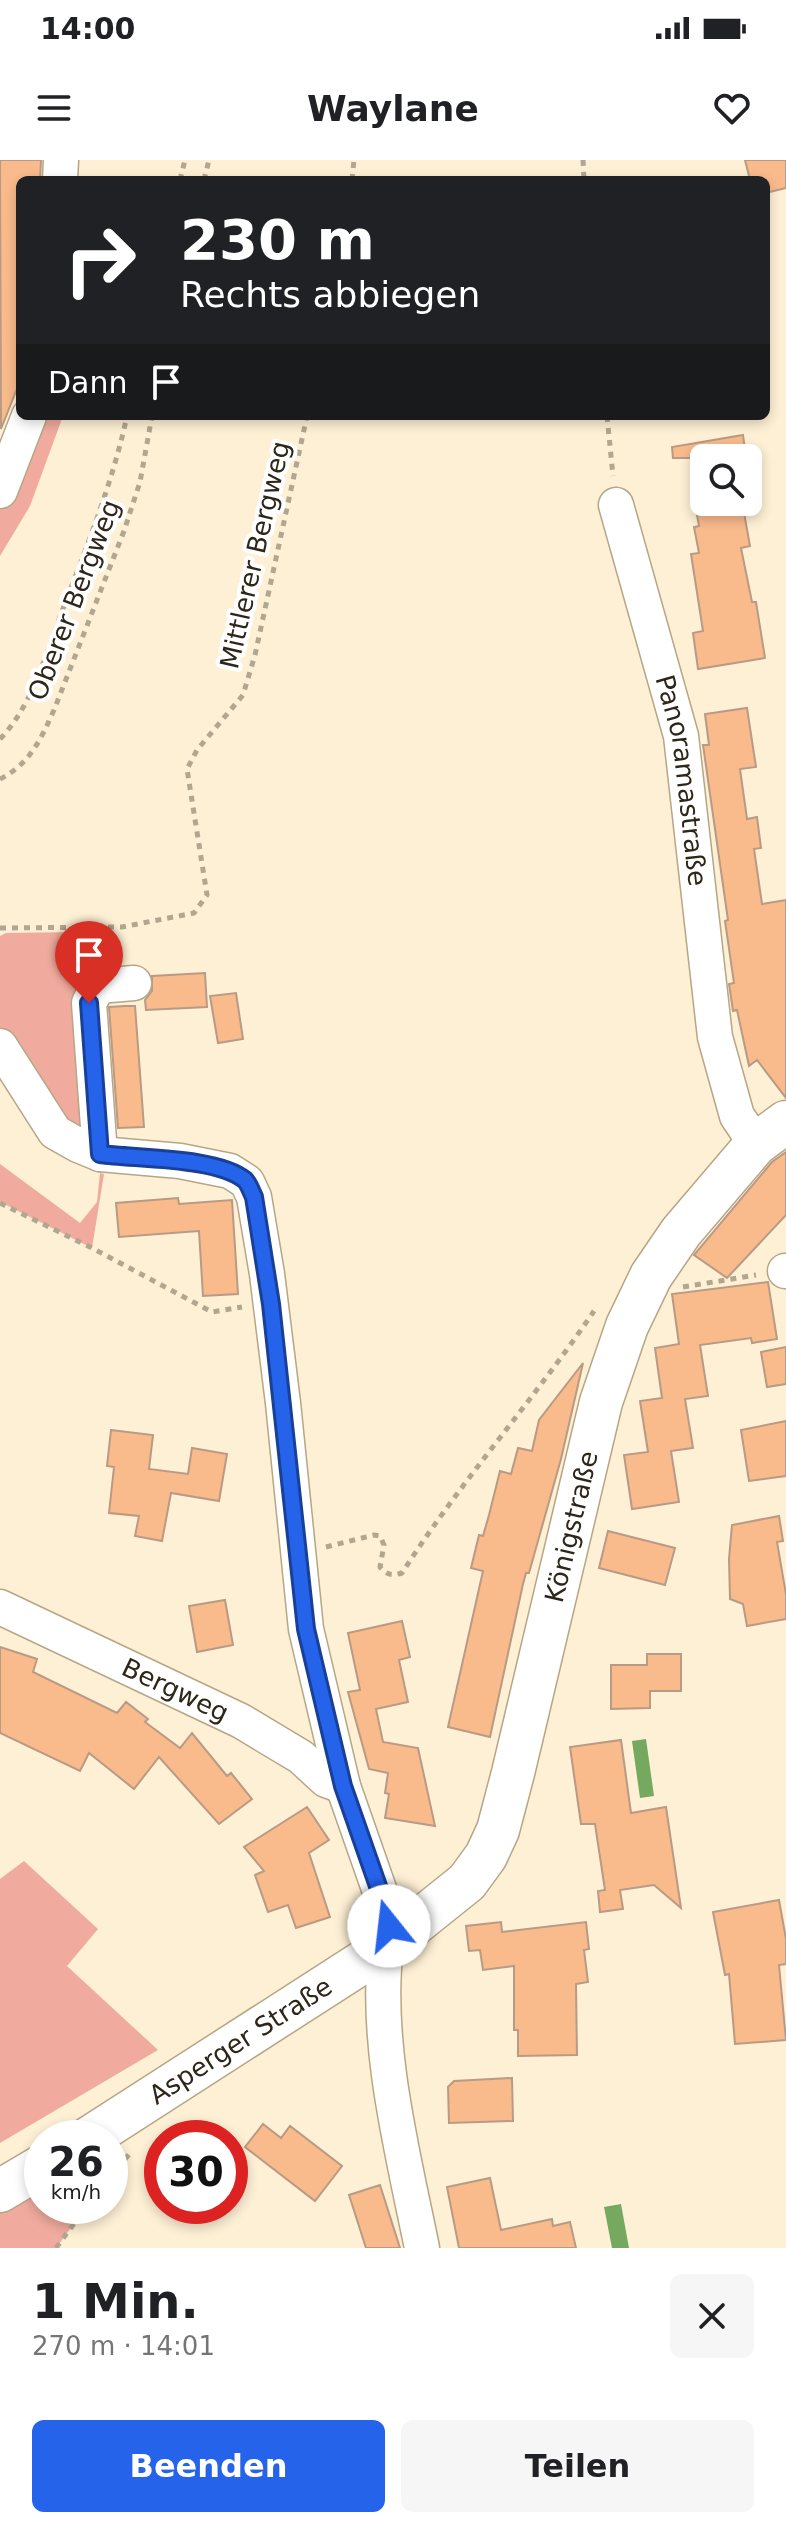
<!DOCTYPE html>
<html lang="de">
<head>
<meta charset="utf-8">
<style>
  body { margin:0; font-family:"DejaVu Sans",sans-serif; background:#f6f6f6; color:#202124; height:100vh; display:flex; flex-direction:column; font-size:30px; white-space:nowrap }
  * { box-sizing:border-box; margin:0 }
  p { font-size:26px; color:#757577 }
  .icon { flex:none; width:44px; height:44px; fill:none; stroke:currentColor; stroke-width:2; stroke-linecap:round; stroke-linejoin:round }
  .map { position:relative; height:2088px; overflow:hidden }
  .drawer { display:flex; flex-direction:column; background:#fff; flex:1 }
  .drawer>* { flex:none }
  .banner { position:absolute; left:16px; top:16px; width:754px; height:244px; border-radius:12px; box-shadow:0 4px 12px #0003; background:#202124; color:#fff; overflow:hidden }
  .controls { position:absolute; left:690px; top:284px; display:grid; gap:16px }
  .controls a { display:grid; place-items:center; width:72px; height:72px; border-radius:12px; background:#fff; box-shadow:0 4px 12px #0003; font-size:40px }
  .speed { position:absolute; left:24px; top:1960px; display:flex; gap:16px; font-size:40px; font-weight:700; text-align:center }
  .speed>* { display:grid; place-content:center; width:104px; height:104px; border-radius:50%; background:#fff; box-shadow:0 4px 12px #0003; line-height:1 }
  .speed small { font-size:20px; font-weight:400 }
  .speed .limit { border:12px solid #d22; background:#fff; color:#111 }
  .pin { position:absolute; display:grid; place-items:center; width:68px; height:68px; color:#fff; margin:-82px -34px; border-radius:50% 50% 50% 0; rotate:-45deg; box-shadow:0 0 8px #0007 }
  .pin .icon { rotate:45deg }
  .me { position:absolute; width:88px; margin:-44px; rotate:344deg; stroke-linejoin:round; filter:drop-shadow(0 0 6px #0008) }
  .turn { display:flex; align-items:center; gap:28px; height:168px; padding:0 32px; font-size:36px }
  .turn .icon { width:104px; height:104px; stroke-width:2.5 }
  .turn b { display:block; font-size:56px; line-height:68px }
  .then { display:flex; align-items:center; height:76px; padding:0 32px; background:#0003; gap:16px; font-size:30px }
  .round { display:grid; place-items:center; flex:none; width:84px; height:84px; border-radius:12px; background:#f6f6f6 }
  .overview { display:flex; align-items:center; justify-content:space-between; height:136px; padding:0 32px }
  h1 { font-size:48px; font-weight:700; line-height:60px }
  .button { display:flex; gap:16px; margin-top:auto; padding:16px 32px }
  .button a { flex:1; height:92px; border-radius:12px; background:#2563eb; color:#fff; font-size:32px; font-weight:700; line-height:92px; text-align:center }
  .button a+a { background:#f6f6f6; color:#202124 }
  .status { display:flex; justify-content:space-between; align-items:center; height:56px; padding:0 40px; background:#fff; direction:ltr }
  .status svg { height:22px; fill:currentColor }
  header { display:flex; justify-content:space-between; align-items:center; height:104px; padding:0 32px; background:#fff; font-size:36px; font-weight:700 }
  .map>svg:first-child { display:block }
</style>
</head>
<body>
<div class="status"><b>14:00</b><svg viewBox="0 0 49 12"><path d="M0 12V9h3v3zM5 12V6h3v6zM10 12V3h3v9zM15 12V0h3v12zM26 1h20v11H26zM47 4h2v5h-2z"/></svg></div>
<header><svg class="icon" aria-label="menu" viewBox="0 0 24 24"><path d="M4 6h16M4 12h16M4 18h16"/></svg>Waylane<svg class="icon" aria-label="heart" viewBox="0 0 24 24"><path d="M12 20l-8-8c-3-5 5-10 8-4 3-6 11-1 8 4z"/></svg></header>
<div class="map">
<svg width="786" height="2088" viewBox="0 0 786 2088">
  <rect width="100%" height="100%" fill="#fef0d5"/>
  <path fill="#f0ab9e" d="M 35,256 L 63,256 L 30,346 L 0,396 L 0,342 Z
    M 74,772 L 94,980 L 69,965 L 0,867 L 0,776 L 6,773 Z
    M 0,1004 L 80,1063 L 97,1042 L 100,1013 L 104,1014 L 92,1088 L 0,1042 Z
    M 24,1701 L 98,1769 L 67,1806 L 158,1890 L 0,1983 L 0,1719 Z
    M 42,2006 L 42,2046 L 87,2046 L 56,2088 L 0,2088 L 0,2031 Z"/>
  <path fill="#75a95f" d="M 646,1579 L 654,1636 L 640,1638 L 632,1581 Z
    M 621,2044 L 629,2088 L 612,2088 L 604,2047 Z"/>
  <path fill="#f9ba8c" stroke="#b99a84" stroke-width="2" d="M 0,0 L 41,0 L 40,20 L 20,20 L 20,221 L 1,269 Z
    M 745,0 L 786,0 L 786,28 L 766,33 L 766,20 L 750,20 Z
    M 743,275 L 746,298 L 673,298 L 672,287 Z
    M 743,347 L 750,386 L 741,388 L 752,442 L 756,442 L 765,498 L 698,509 L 693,473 L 703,471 L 691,394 L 699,393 L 694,367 L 699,366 L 697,355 Z
    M 747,548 L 756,607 L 740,609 L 747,659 L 757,657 L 761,688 L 754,689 L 762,744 L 786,740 L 786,938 L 757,900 L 749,906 L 737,850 L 733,851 L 729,824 L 734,823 L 725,761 L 728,760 L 703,585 L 709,585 L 705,554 Z
    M 205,813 L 207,847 L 146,850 L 145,840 L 152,831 L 152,816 Z
    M 236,833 L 243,879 L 218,883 L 210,836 Z
    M 125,846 L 135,846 L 144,967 L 118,968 L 109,847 Z
    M 786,992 L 786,1055 L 727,1118 L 694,1095 L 772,1002 Z
    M 178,1038 L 179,1044 L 232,1040 L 238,1134 L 203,1136 L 199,1071 L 119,1077 L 116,1043 Z
    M 768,1122 L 777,1179 L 752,1183 L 751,1178 L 700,1185 L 708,1236 L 685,1239 L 693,1288 L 671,1291 L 679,1342 L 632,1349 L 624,1295 L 648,1292 L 640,1241 L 662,1238 L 655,1188 L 679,1184 L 672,1134 Z
    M 786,1187 L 786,1224 L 767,1227 L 761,1192 Z
    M 583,1203 L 561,1299 L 529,1413 L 526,1413 L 523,1424 L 490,1577 L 448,1567 L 483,1411 L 471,1408 L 479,1375 L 483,1376 L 489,1355 L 500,1311 L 511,1314 L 518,1288 L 532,1291 L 539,1260 Z
    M 786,1261 L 786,1316 L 749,1321 L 741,1270 Z
    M 111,1270 L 153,1275 L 149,1309 L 188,1314 L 192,1288 L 227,1294 L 219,1341 L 171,1333 L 162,1381 L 135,1376 L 139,1356 L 109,1353 L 114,1307 L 107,1306 Z
    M 779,1356 L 783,1381 L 777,1382 L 786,1434 L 786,1459 L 747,1466 L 743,1444 L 730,1439 L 729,1399 L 732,1365 Z
    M 608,1371 L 675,1388 L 665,1425 L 599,1408 Z
    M 225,1440 L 233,1485 L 197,1492 L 189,1446 Z
    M 402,1461 L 410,1497 L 399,1500 L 408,1542 L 376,1549 L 383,1582 L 418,1588 L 435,1666 L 385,1658 L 389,1634 L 385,1633 L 388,1613 L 369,1609 L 348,1532 L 360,1530 L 348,1473 Z
    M 0,1487 L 37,1499 L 33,1512 L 117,1553 L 126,1542 L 148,1559 L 145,1562 L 180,1588 L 192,1573 L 227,1616 L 231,1613 L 252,1639 L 219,1664 L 159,1597 L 134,1629 L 89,1593 L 80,1611 L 0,1573 Z
    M 647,1494 L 681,1494 L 681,1531 L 650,1531 L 650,1548 L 611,1549 L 611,1505 L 647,1505 Z
    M 621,1580 L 631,1653 L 666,1647 L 681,1748 L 654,1725 L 620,1730 L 623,1749 L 600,1752 L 598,1731 L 605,1730 L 595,1664 L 581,1664 L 570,1587 Z
    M 307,1647 L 329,1680 L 309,1693 L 330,1757 L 296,1768 L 288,1745 L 268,1752 L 255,1715 L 264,1711 L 244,1687 Z
    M 779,1740 L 786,1779 L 786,1804 L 779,1805 L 786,1880 L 735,1884 L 729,1814 L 725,1815 L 713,1752 Z
    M 501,1762 L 502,1772 L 586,1762 L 589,1789 L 584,1790 L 588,1822 L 576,1824 L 577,1895 L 518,1896 L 518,1870 L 514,1870 L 514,1806 L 483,1810 L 480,1790 L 469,1791 L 466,1766 Z
    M 512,1918 L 513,1961 L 449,1963 L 448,1927 L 454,1921 Z
    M 263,1964 L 281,1978 L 290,1966 L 342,2006 L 315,2041 L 245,1987 Z
    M 490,2018 L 501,2070 L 552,2059 L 553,2066 L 570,2062 L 576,2088 L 459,2088 L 447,2027 Z
    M 380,2025 L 400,2088 L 366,2088 L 349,2035 Z"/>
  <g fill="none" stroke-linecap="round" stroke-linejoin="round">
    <g stroke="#b6a685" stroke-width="37">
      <g id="minor">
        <path d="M 60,20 L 61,0"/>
        <path d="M 0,331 L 29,256"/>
        <path id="s1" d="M 616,345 L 681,576 L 715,877 L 737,956 L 756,984"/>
        <path d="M 0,886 L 55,972 L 78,985 L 100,994 L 180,1001 L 230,1011 L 247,1022 L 254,1037 L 267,1114 L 283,1243 L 306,1469 L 343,1626 L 386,1749 L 392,1783"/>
        <path d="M 100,994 L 89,843 L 98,826 L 134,823"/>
        <path d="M 785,1111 L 786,1111"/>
        <path id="s2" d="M 0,1447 L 241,1561 L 301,1597 L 326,1620 L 343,1626"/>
        <path d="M 386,1787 C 374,1882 403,1994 422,2088"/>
      </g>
    </g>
    <g stroke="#b6a685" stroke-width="45">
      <g id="major">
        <path id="s3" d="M 89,1978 L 386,1787 L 467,1722 L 486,1696 L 498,1670 L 513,1613 L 601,1242 L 627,1166 L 651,1116 L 681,1072 L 756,984 L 786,962"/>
        <path d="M 0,2031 L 42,2006"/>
      </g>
    </g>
    <path stroke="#b1a690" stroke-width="5" stroke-dasharray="6 6" stroke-linecap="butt" d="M 583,0 L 584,20
      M 180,20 L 185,0
      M 204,20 L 209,0
      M 352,20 L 354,0
      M 607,256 L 613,316
      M 0,579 C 32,546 45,496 61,454 C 86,388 112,325 127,256
      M 0,619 C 30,604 41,579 54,550 L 124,371 L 140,322 L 152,256
      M 0,768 L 122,767 L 194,753 L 207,735 L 187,609 L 197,590 L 243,535 L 255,495 L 307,256
      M 75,768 L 81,802
      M 0,1043 L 92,1088 L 212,1152 L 242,1147
      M 683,1127 L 756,1115
      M 326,1387 L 374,1375 L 380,1376 L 384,1385 L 380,1407 C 387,1415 392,1416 402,1413 C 460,1322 533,1241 594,1151
      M 110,2018 L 130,1993
      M 56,2088 L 87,2046"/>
    <use href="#minor" stroke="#fff" stroke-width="34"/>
    <use href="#major" stroke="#fff" stroke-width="42"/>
  </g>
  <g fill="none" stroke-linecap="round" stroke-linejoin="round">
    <g stroke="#184099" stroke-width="20">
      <path id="route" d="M 89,843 L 100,994 C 137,999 217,997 245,1020 C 249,1024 251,1031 254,1037 L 271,1144 L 306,1469 L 343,1626 L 386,1749 L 389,1766"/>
    </g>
    <use href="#route" stroke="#2563eb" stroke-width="14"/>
  </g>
  <g text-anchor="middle" stroke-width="8" stroke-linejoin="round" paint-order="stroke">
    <g font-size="26" fill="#2d2619" stroke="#fff">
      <text transform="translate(255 395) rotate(-77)" y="9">Mittlerer Bergweg</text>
      <text transform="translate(74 440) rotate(-69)" y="9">Oberer Bergweg</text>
      <text dy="9" stroke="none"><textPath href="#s1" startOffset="284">Panoramastraße</textPath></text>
      <text dy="9" stroke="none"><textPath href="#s3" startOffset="830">Königstraße</textPath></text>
      <text dy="9" stroke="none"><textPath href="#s2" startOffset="194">Bergweg</textPath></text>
      <text dy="9" stroke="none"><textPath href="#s3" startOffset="180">Asperger Straße</textPath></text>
    </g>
  </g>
</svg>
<div class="controls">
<a><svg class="icon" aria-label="search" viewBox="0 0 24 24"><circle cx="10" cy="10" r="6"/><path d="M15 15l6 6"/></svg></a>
</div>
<div class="speed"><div>26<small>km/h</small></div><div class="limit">30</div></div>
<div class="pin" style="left:89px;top:843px;background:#d93025"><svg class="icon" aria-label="arrive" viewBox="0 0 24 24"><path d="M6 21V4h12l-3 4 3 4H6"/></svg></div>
<svg class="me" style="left:389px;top:1766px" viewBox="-20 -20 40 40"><circle r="19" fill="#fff"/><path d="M0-13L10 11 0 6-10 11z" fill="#2563eb"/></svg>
<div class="banner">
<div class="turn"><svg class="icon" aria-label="right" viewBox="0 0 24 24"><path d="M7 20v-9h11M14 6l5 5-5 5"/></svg><div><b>230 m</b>Rechts abbiegen</div></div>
<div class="then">Dann<svg class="icon" aria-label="arrive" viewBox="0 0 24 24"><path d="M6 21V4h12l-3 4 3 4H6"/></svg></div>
</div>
</div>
<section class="drawer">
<div class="overview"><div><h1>1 Min.</h1><p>270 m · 14:01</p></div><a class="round"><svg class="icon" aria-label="close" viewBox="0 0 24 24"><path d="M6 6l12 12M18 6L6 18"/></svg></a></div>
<div class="button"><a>Beenden</a><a>Teilen</a></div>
</section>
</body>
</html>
